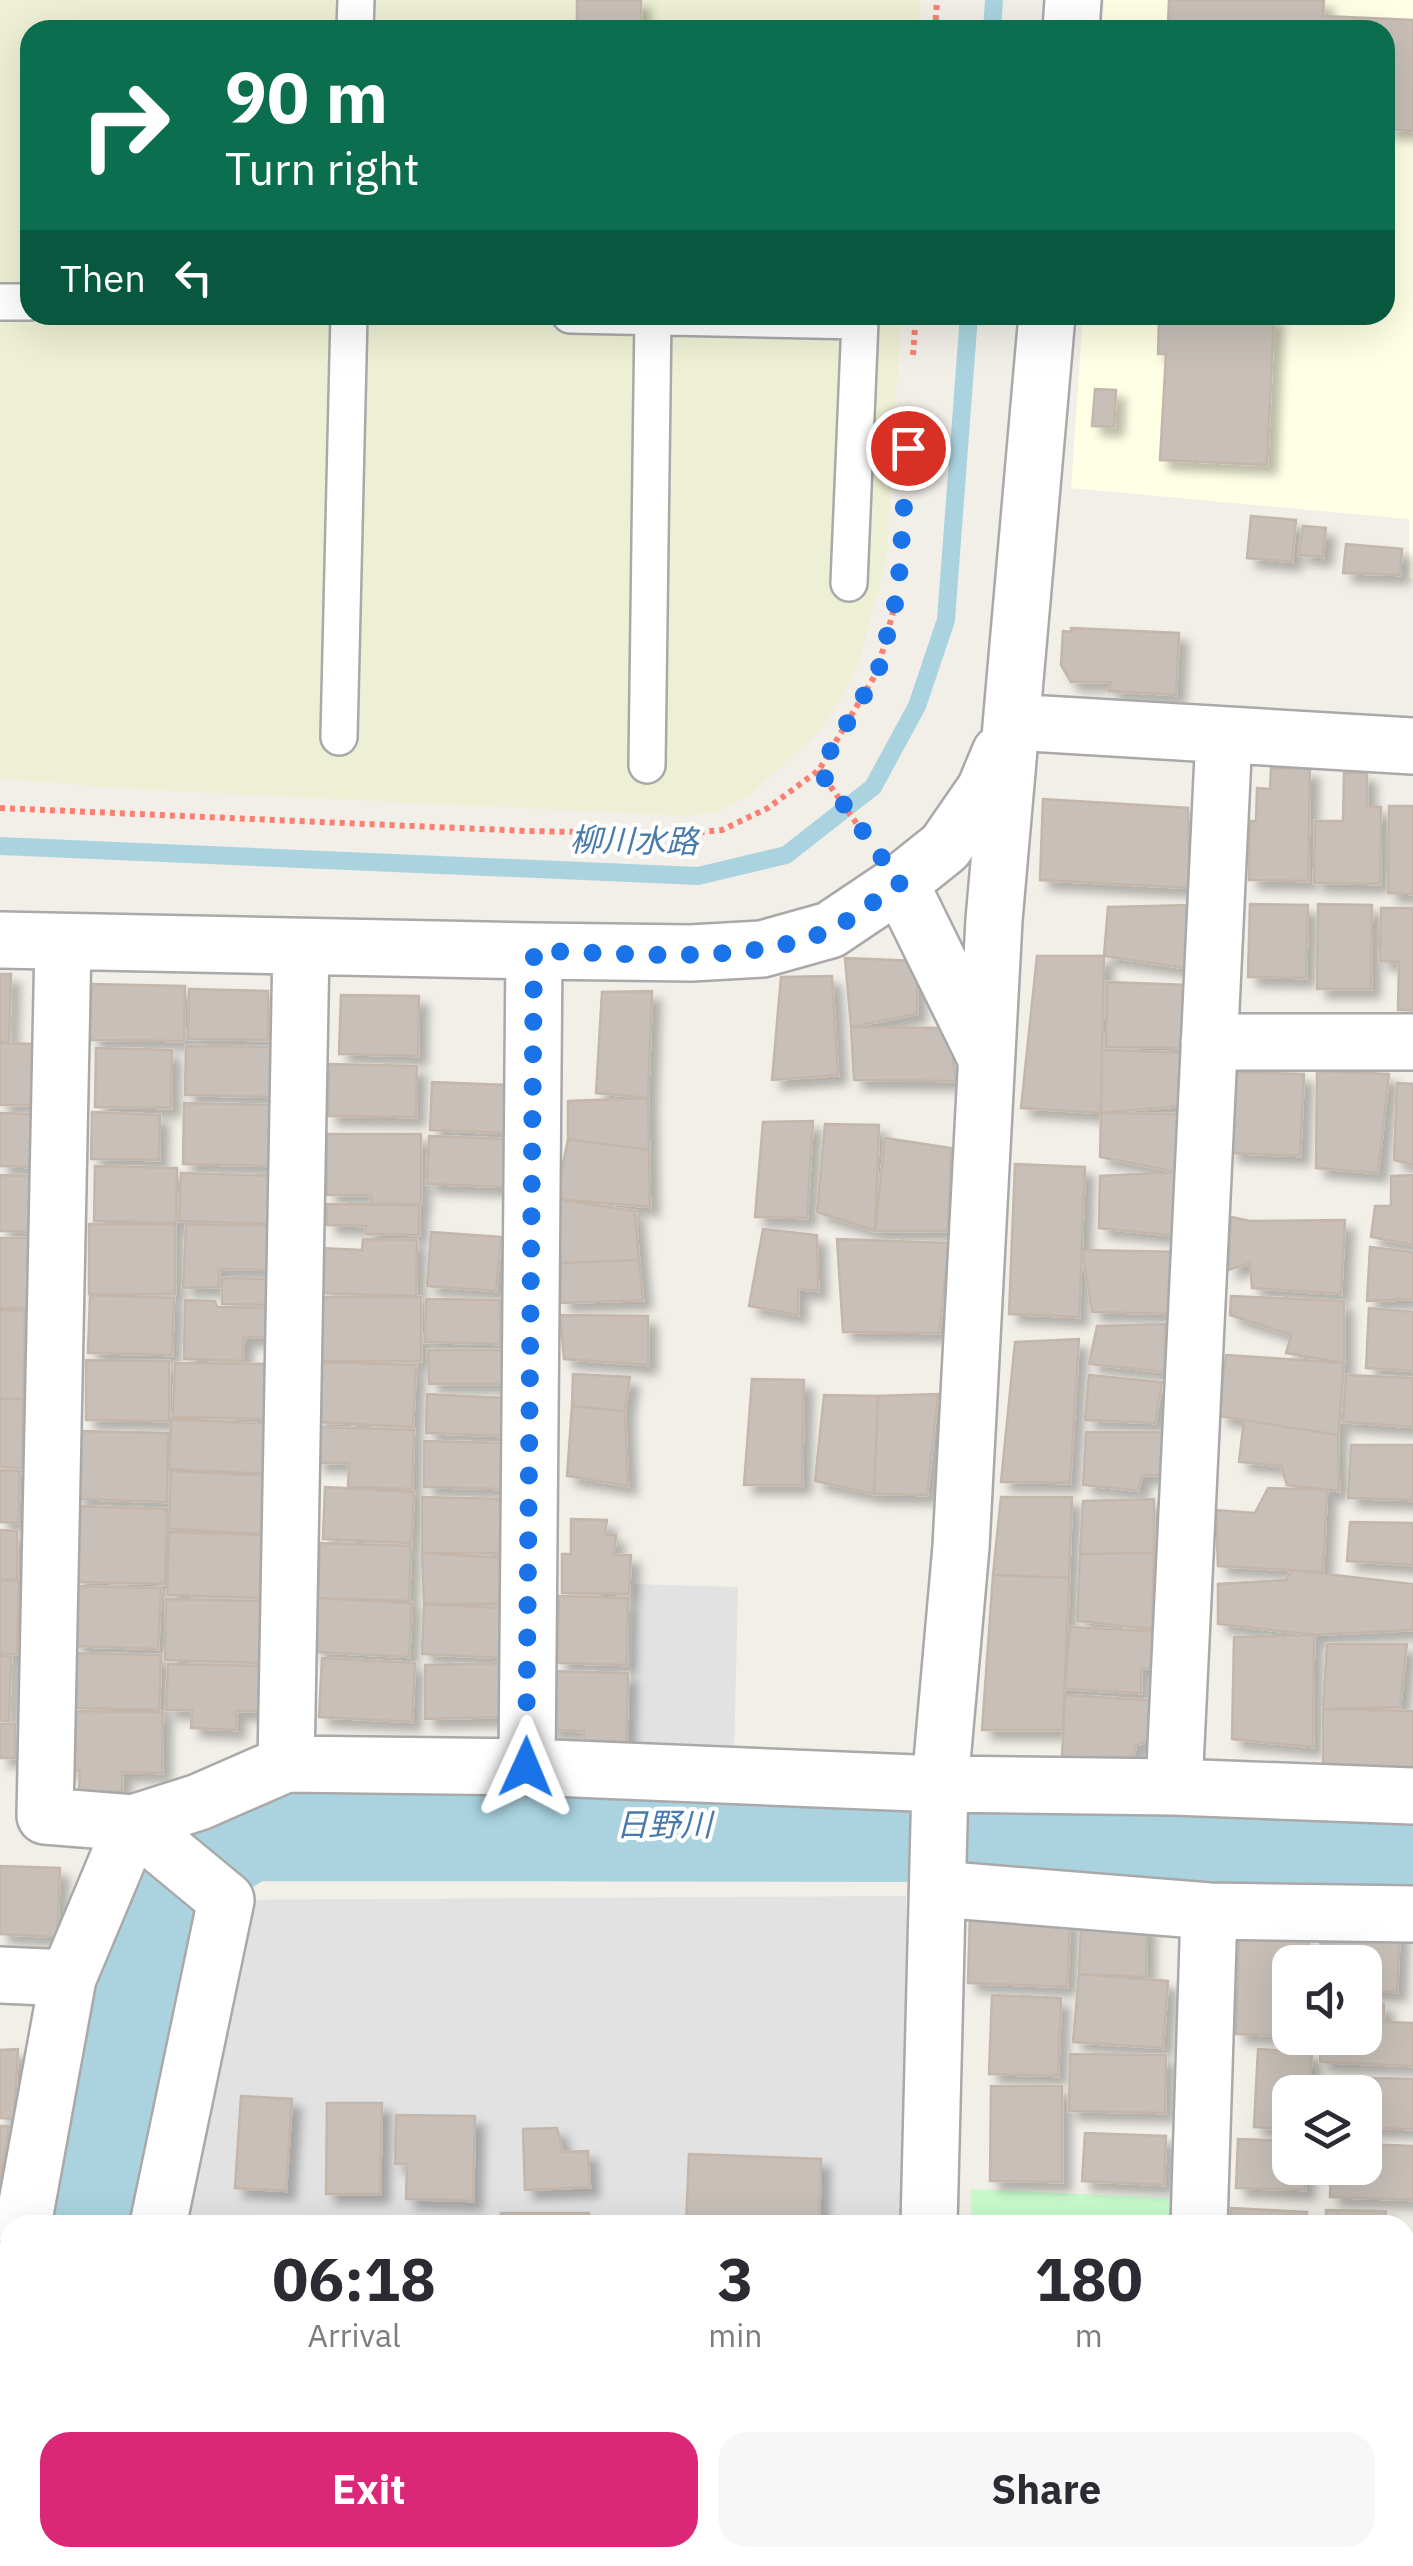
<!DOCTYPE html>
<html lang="en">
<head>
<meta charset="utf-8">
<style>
  body { margin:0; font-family:"IBM Plex Sans","Noto Sans JP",sans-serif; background:#f7f7f7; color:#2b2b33; height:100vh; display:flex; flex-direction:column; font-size:38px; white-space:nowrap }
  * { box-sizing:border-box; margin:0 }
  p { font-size:32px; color:#7c7c81 }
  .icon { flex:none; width:55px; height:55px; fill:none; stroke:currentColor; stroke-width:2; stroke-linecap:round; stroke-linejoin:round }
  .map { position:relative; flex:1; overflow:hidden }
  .panel { position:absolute; left:0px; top:2215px; width:1415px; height:352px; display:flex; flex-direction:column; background:#fff; border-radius:30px 30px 0 0; box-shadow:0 10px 40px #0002 }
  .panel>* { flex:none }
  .banner { position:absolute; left:20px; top:20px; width:1375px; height:305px; border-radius:30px; box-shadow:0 10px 40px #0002; background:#0b6e4f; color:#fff; overflow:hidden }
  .tools { position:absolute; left:1272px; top:1945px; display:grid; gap:20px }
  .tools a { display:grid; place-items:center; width:110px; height:110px; border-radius:20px; background:#fff; box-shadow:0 10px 40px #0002; font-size:50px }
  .pin { position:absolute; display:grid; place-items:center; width:85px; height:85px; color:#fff; margin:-42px; border:5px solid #fff; border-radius:50%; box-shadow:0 2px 10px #0007 }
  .me { position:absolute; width:110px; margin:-55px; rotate:1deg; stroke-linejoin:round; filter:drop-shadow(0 0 8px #0008) }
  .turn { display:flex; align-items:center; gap:35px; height:210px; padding:0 40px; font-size:45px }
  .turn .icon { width:130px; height:130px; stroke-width:2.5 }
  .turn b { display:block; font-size:70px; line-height:85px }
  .then { display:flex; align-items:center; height:95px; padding:0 40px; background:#0003; gap:20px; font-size:38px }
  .eta { display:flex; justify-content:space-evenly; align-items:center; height:170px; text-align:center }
  .eta b { font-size:60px; font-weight:700; line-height:70px }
  .action { display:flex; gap:20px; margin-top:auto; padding:20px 40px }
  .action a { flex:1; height:115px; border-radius:30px; background:#db2777; color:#fff; font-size:40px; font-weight:700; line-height:115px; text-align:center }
  .action a+a { background:#f7f7f7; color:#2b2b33 }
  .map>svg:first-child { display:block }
</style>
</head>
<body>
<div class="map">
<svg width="1413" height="2566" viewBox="0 0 1413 2566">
  <defs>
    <filter id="shadow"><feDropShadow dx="9" dy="9" stdDeviation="5" flood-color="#0004"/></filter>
  </defs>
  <rect width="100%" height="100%" fill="#f2efe9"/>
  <path fill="#ffffe5" d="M 1104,0 L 1413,0 L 1413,578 L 1409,578 L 1409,519 L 1071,488 L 1083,315 L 1385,315 L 1385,30 L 1102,30 Z"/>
  <path fill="#eef0d5" d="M 0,0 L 921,0 L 919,30 L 30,30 L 30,315 L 901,315 L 886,562 L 859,662 L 842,699 L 818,733 L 751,794 L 719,811 L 685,816 L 153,790 L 0,779 Z"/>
  <path fill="#c8facc" d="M 971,2189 L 1188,2199 L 1186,2225 L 971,2225 Z"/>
  <path fill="#e2e2e2" d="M 634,1584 L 738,1587 L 734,1757 L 629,1755 Z
    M 906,1896 L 908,2225 L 158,2225 L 226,1900 Z
    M 85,2558 L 910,2558 L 910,2566 L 83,2566 Z"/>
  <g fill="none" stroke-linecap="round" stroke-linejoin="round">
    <path stroke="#aad3df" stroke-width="18" d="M 992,30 L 994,0
      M 0,846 L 698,876 L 786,855 L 873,787 L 917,706 L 946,620 L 969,315"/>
    <path stroke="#aad3df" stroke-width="112" d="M 83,2225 L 144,1937 L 176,1868 L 247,1825 L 983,1826 L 1413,1850
      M 4,2566 L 10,2543"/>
  </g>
  <path fill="#c7bfb8" stroke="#c4b6ab" stroke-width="2.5" filter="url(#shadow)" d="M 577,0 L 641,0 L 641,30 L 577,30 Z
    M 1169,0 L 1324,0 L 1323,16 L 1413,20 L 1413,131 L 1385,129 L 1385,30 L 1181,30 L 1181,26 L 1168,25 Z
    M 1167,315 L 1274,315 L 1267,465 L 1160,460 L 1166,354 L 1158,354 L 1159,321 L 1167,322 Z
    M 1095,389 L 1116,390 L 1114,427 L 1092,426 Z
    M 1251,516 L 1296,520 L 1292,562 L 1247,558 Z
    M 1303,526 L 1326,528 L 1323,557 L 1299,555 Z
    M 1346,544 L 1402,549 L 1400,575 L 1343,573 Z
    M 1071,628 L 1179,633 L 1176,695 L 1109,691 L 1111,682 L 1071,682 L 1061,665 L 1063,631 L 1071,632 Z
    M 1271,768 L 1310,769 L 1308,881 L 1249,880 L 1250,821 L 1256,821 L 1257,788 L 1270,789 Z
    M 1344,773 L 1367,773 L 1367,806 L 1381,807 L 1380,884 L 1314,883 L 1315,821 L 1343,821 Z
    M 1043,799 L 1188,808 L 1190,888 L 1040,880 Z
    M 1389,806 L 1413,806 L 1413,894 L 1388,893 Z
    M 1250,904 L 1308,905 L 1306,978 L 1248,977 Z
    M 1318,904 L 1372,905 L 1371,989 L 1317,989 Z
    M 1192,905 L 1185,968 L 1104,956 L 1108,907 Z
    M 1381,908 L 1413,908 L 1413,1010 L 1398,1010 L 1399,962 L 1380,961 Z
    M 1037,956 L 1104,956 L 1101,1113 L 1021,1108 Z
    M 845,958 L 918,961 L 917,1014 L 851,1027 Z
    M 0,974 L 11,974 L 9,1042 L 0,1042 Z
    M 832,976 L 838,1075 L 772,1080 L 781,977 Z
    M 1107,982 L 1188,985 L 1189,1048 L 1106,1047 Z
    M 91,984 L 185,986 L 184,1041 L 90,1040 Z
    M 189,989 L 268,991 L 268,1040 L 188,1039 Z
    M 652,991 L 648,1098 L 596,1093 L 602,992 Z
    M 341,995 L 419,996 L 418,1056 L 339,1054 Z
    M 851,1027 L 949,1028 L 956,1081 L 854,1080 Z
    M 0,1043 L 34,1044 L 32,1105 L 0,1105 Z
    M 186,1046 L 277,1047 L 276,1097 L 185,1095 Z
    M 96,1048 L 172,1050 L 171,1108 L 95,1107 Z
    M 1102,1050 L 1194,1053 L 1190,1105 L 1101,1113 Z
    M 329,1064 L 417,1066 L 416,1117 L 328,1116 Z
    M 1317,1071 L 1389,1074 L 1378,1173 L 1316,1168 Z
    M 1235,1072 L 1304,1074 L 1300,1156 L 1229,1153 Z
    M 432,1082 L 507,1085 L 505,1133 L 430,1130 Z
    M 1397,1083 L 1413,1084 L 1413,1165 L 1394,1160 Z
    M 648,1098 L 649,1150 L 568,1139 L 568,1101 Z
    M 184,1103 L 274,1105 L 273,1166 L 183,1164 Z
    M 92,1112 L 160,1115 L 159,1160 L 91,1159 Z
    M 0,1113 L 31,1114 L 30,1167 L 0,1166 Z
    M 1101,1113 L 1181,1114 L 1176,1172 L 1100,1157 Z
    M 813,1121 L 807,1218 L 755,1217 L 763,1122 Z
    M 825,1124 L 879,1125 L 875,1231 L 817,1212 Z
    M 327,1134 L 421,1134 L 421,1204 L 371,1204 L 371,1195 L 327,1195 Z
    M 429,1136 L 508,1139 L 507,1187 L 427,1184 Z
    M 885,1138 L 951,1148 L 948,1231 L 875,1231 Z
    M 568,1139 L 649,1150 L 650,1207 L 556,1199 Z
    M 1015,1164 L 1085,1167 L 1079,1317 L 1009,1314 Z
    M 95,1166 L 177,1168 L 176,1223 L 94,1221 Z
    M 1176,1172 L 1179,1236 L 1099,1228 L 1100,1176 Z
    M 181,1173 L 279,1176 L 277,1224 L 179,1221 Z
    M 0,1175 L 31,1176 L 30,1232 L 0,1231 Z
    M 1413,1175 L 1413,1245 L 1371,1237 L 1375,1206 L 1391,1206 L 1391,1176 Z
    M 556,1199 L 635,1211 L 639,1260 L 561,1263 Z
    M 327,1204 L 419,1205 L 419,1235 L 366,1234 L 366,1226 L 327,1225 Z
    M 1231,1217 L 1250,1221 L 1345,1220 L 1341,1294 L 1252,1288 L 1250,1263 L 1228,1270 Z
    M 89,1224 L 175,1224 L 175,1294 L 89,1294 Z
    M 186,1224 L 277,1226 L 276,1270 L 219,1269 L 219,1287 L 183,1288 Z
    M 763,1229 L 817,1235 L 818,1291 L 798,1289 L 798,1315 L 749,1306 Z
    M 431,1232 L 501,1237 L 496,1291 L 427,1286 Z
    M 0,1238 L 33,1238 L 32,1309 L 0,1308 Z
    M 363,1239 L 417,1240 L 416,1296 L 320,1293 L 322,1248 L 362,1250 Z
    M 837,1239 L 949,1243 L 939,1333 L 843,1332 Z
    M 1370,1247 L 1413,1252 L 1413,1299 L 1367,1301 Z
    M 1082,1250 L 1184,1252 L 1179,1314 L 1092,1312 Z
    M 639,1260 L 643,1300 L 561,1303 L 561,1263 Z
    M 222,1278 L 272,1279 L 272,1305 L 222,1304 Z
    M 90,1295 L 174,1298 L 172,1355 L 88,1353 Z
    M 1231,1296 L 1344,1301 L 1344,1363 L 1286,1353 L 1291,1335 L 1230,1315 Z
    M 321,1297 L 421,1297 L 421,1361 L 321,1361 Z
    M 426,1299 L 500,1300 L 500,1344 L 425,1342 Z
    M 185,1300 L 215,1301 L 217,1307 L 273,1308 L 273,1338 L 244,1337 L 243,1361 L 184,1359 Z
    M 1369,1308 L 1413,1312 L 1413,1371 L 1366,1368 Z
    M 0,1310 L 25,1311 L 23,1399 L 0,1399 Z
    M 560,1315 L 648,1316 L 648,1365 L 564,1359 Z
    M 1166,1324 L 1164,1372 L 1089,1364 L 1097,1326 Z
    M 1079,1339 L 1070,1483 L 1001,1482 L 1015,1342 Z
    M 428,1350 L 503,1350 L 503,1384 L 429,1384 Z
    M 1226,1355 L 1344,1363 L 1338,1435 L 1219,1416 Z
    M 86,1360 L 169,1361 L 169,1421 L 86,1420 Z
    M 319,1362 L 416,1365 L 413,1427 L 316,1422 Z
    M 175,1363 L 273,1364 L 272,1419 L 173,1417 Z
    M 573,1374 L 630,1377 L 625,1411 L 572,1406 Z
    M 1089,1375 L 1162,1382 L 1155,1423 L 1085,1420 Z
    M 1346,1375 L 1413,1378 L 1413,1427 L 1343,1422 Z
    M 752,1379 L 804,1380 L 802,1485 L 744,1485 Z
    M 427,1394 L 503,1398 L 501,1436 L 426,1433 Z
    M 938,1394 L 927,1495 L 874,1494 L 878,1396 Z
    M 824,1395 L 878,1396 L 874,1494 L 815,1481 Z
    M 0,1399 L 23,1399 L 22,1468 L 0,1467 Z
    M 572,1406 L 625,1411 L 628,1486 L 567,1476 Z
    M 171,1419 L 272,1424 L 270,1474 L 169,1469 Z
    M 1244,1420 L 1338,1435 L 1339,1491 L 1287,1485 L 1281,1466 L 1239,1462 Z
    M 316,1427 L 414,1430 L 412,1489 L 348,1487 L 349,1463 L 315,1463 Z
    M 77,1431 L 168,1433 L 167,1502 L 75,1499 Z
    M 1086,1432 L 1172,1432 L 1165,1475 L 1142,1475 L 1138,1491 L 1083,1485 Z
    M 424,1441 L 502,1443 L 500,1489 L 424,1487 Z
    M 1351,1445 L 1413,1445 L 1413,1500 L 1348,1498 Z
    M 0,1470 L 20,1471 L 18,1523 L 0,1522 Z
    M 171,1471 L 271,1476 L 268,1534 L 169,1529 Z
    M 325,1487 L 414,1492 L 411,1543 L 323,1539 Z
    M 1268,1488 L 1327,1490 L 1323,1572 L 1218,1566 L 1216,1510 L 1255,1513 Z
    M 422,1497 L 502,1499 L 500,1553 L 422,1553 Z
    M 1001,1497 L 1072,1497 L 1069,1578 L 993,1575 Z
    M 1154,1499 L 1154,1553 L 1080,1554 L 1083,1501 Z
    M 76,1506 L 167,1509 L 165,1584 L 74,1582 Z
    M 571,1519 L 607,1520 L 605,1534 L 616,1535 L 614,1555 L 631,1555 L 629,1594 L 562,1593 L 562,1554 L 571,1554 Z
    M 1350,1522 L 1413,1523 L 1413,1565 L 1347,1561 Z
    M 0,1530 L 17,1531 L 17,1580 L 0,1579 Z
    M 169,1532 L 262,1535 L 260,1598 L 167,1595 Z
    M 320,1543 L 411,1546 L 409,1601 L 318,1598 Z
    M 422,1553 L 504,1558 L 501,1604 L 424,1604 Z
    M 1154,1553 L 1152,1629 L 1077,1621 L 1080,1554 Z
    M 1292,1570 L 1413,1584 L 1413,1630 L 1314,1635 L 1218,1624 L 1218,1584 L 1286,1580 Z
    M 993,1575 L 1069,1578 L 1063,1730 L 982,1730 Z
    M 0,1580 L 19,1581 L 17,1654 L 0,1654 Z
    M 75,1586 L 161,1588 L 158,1649 L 72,1646 Z
    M 559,1596 L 628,1598 L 627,1665 L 557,1663 Z
    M 318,1598 L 412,1603 L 409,1657 L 314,1652 Z
    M 166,1599 L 264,1601 L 262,1663 L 165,1660 Z
    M 424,1604 L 503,1608 L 500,1658 L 422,1654 Z
    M 1070,1627 L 1165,1632 L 1167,1666 L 1141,1669 L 1141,1693 L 1065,1689 Z
    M 1314,1635 L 1313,1747 L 1232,1739 L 1234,1637 Z
    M 1327,1644 L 1407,1644 L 1400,1707 L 1323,1709 Z
    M 77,1653 L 161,1655 L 159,1710 L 76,1708 Z
    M 0,1656 L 11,1657 L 9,1721 L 0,1721 Z
    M 322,1658 L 415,1663 L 412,1722 L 319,1717 Z
    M 500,1663 L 502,1717 L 425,1719 L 425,1665 Z
    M 168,1664 L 260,1666 L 259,1711 L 236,1711 L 236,1730 L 191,1728 L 192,1710 L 166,1710 Z
    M 548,1671 L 628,1673 L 626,1752 L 584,1751 L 584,1731 L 547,1730 Z
    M 1065,1695 L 1163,1701 L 1163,1737 L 1136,1745 L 1131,1767 L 1062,1758 Z
    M 1323,1709 L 1413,1711 L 1413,1768 L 1376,1766 L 1371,1783 L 1323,1778 Z
    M 69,1711 L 163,1712 L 162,1773 L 122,1772 L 122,1792 L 79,1791 L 80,1771 L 68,1771 Z
    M 0,1724 L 15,1724 L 15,1758 L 0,1758 Z
    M 0,1866 L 60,1868 L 57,1937 L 0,1934 Z
    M 970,1913 L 1070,1917 L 1067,1987 L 968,1983 Z
    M 1081,1922 L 1147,1924 L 1146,1977 L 1079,1974 Z
    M 1321,1923 L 1400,1926 L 1397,1992 L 1365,1991 L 1365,1962 L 1320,1962 Z
    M 1239,1936 L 1309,1938 L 1308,1962 L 1290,1962 L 1290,2036 L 1236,2034 Z
    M 1079,1974 L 1168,1981 L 1163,2048 L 1073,2042 Z
    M 992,1995 L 1061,1998 L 1058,2076 L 989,2074 Z
    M 1365,2003 L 1384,2004 L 1384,2022 L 1413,2023 L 1413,2066 L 1320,2062 L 1321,2038 L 1365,2038 Z
    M 18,2049 L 14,2119 L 0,2118 L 0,2050 Z
    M 1258,2049 L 1312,2052 L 1309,2092 L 1290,2092 L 1290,2129 L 1254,2127 Z
    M 1070,2054 L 1166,2055 L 1165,2113 L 1069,2111 Z
    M 1335,2077 L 1413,2079 L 1413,2129 L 1365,2128 L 1365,2092 L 1335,2092 Z
    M 991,2086 L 1062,2086 L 1062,2182 L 990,2181 Z
    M 241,2096 L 292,2099 L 286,2191 L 235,2188 Z
    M 327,2103 L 382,2103 L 380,2194 L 326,2194 Z
    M 396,2115 L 475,2116 L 473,2201 L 406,2199 L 407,2164 L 395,2164 Z
    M 0,2126 L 9,2126 L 0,2183 Z
    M 557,2128 L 563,2152 L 588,2151 L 590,2187 L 525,2190 L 523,2129 Z
    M 1085,2133 L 1166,2136 L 1164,2185 L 1082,2181 Z
    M 1238,2139 L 1290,2141 L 1290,2168 L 1306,2168 L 1305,2190 L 1236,2188 Z
    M 1365,2144 L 1413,2146 L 1413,2200 L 1330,2197 L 1331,2168 L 1365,2168 Z
    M 689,2154 L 821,2159 L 819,2225 L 686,2225 Z
    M 1231,2208 L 1307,2212 L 1306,2225 L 1230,2225 Z
    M 1326,2210 L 1386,2211 L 1385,2225 L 1326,2225 Z
    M 501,2213 L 589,2213 L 589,2225 L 501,2225 Z
    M 971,2558 L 1046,2558 L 1045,2566 L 971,2566 Z
    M 1077,2558 L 1157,2558 L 1157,2566 L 1077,2566 Z
    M 1300,2558 L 1388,2558 L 1388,2566 L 1300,2566 Z"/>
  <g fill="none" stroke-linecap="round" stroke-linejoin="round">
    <g stroke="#a9a9a9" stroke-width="40">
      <path id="service" d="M 355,30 L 356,0
        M 0,302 L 30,302
        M 570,315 L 860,321 L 849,583
        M 339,737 L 349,315
        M 647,765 L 653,317"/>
    </g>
    <g stroke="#a9a9a9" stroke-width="60">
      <path id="minor" d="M 1071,30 L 1073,0
        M 1012,722 L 1413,746
        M 900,883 L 985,1056
        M 0,940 L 534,951 L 691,953 L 762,949 L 830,930 L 900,883 L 945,847 L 985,789 L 1000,753
        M 63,943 L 45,1816 L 133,1823 L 226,1900 L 158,2225
        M 1209,1042 L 1413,1042
        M 286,1764 L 301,947
        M 527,1767 L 534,951
        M 1174,1787 L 1224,735
        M 938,1889 L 1209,1911 L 1413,1914
        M 0,1975 L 68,1978
        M 23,2225 L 68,1978 L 133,1823 L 199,1802 L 286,1764 L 527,1767 L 940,1784 L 1174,1787 L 1413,1796
        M 929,2225 L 940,1784 L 961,1547 L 994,920 L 1047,315
        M 1199,2225 L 1209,1911
        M 0,2350 L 10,2295
        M 0,2493 L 10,2495
        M 83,2566 L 85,2558
        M 921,2566 L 921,2558
        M 1187,2566 L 1187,2558"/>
    </g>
    <path stroke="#fa8072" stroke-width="6" stroke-dasharray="5 5" stroke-linecap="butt" d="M 935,30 L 937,0
      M 913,355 L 916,315
      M 819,770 L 864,834
      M 0,808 L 527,831 L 681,834 L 722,830 L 768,808 L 819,770 L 877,672 L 893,612"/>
    <use href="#service" stroke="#fff" stroke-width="35"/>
    <use href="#minor" stroke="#fff" stroke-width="55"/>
  </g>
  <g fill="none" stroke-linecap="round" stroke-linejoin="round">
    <path stroke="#1a73e8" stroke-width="18" stroke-dasharray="0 32.4" d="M 526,1767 L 534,951 C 624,952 745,967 830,930 C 854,919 877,898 900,883 L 819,770 L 878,672 L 898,592 L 908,448"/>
  </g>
  <g text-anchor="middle" stroke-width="8" stroke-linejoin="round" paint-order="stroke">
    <g font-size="32" font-style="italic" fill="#4a7aab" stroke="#fff">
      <text transform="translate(634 841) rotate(1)" y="11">柳川水路</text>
      <text x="664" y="1836">日野川</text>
    </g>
  </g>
</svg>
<div class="tools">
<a><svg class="icon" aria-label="sound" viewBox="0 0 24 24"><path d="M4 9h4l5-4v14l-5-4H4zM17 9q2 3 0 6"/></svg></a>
<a><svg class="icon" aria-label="layers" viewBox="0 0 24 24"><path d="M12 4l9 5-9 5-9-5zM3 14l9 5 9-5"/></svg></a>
</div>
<div class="pin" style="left:908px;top:448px;background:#d93025"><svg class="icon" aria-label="arrive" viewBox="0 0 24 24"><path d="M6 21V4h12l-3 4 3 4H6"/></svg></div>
<svg class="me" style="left:526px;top:1767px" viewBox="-20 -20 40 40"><path d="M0-17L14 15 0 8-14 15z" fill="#1a73e8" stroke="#fff" stroke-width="4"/></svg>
<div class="banner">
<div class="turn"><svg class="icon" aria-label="right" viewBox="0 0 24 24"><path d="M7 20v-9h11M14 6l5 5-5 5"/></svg><div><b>90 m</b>Turn right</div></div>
<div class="then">Then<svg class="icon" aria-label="left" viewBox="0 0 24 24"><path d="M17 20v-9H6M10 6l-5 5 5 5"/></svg></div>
</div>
<section class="panel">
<div class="eta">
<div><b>06:18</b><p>Arrival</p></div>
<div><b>3</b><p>min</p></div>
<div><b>180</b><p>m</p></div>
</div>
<div class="action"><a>Exit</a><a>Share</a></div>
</section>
</div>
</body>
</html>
